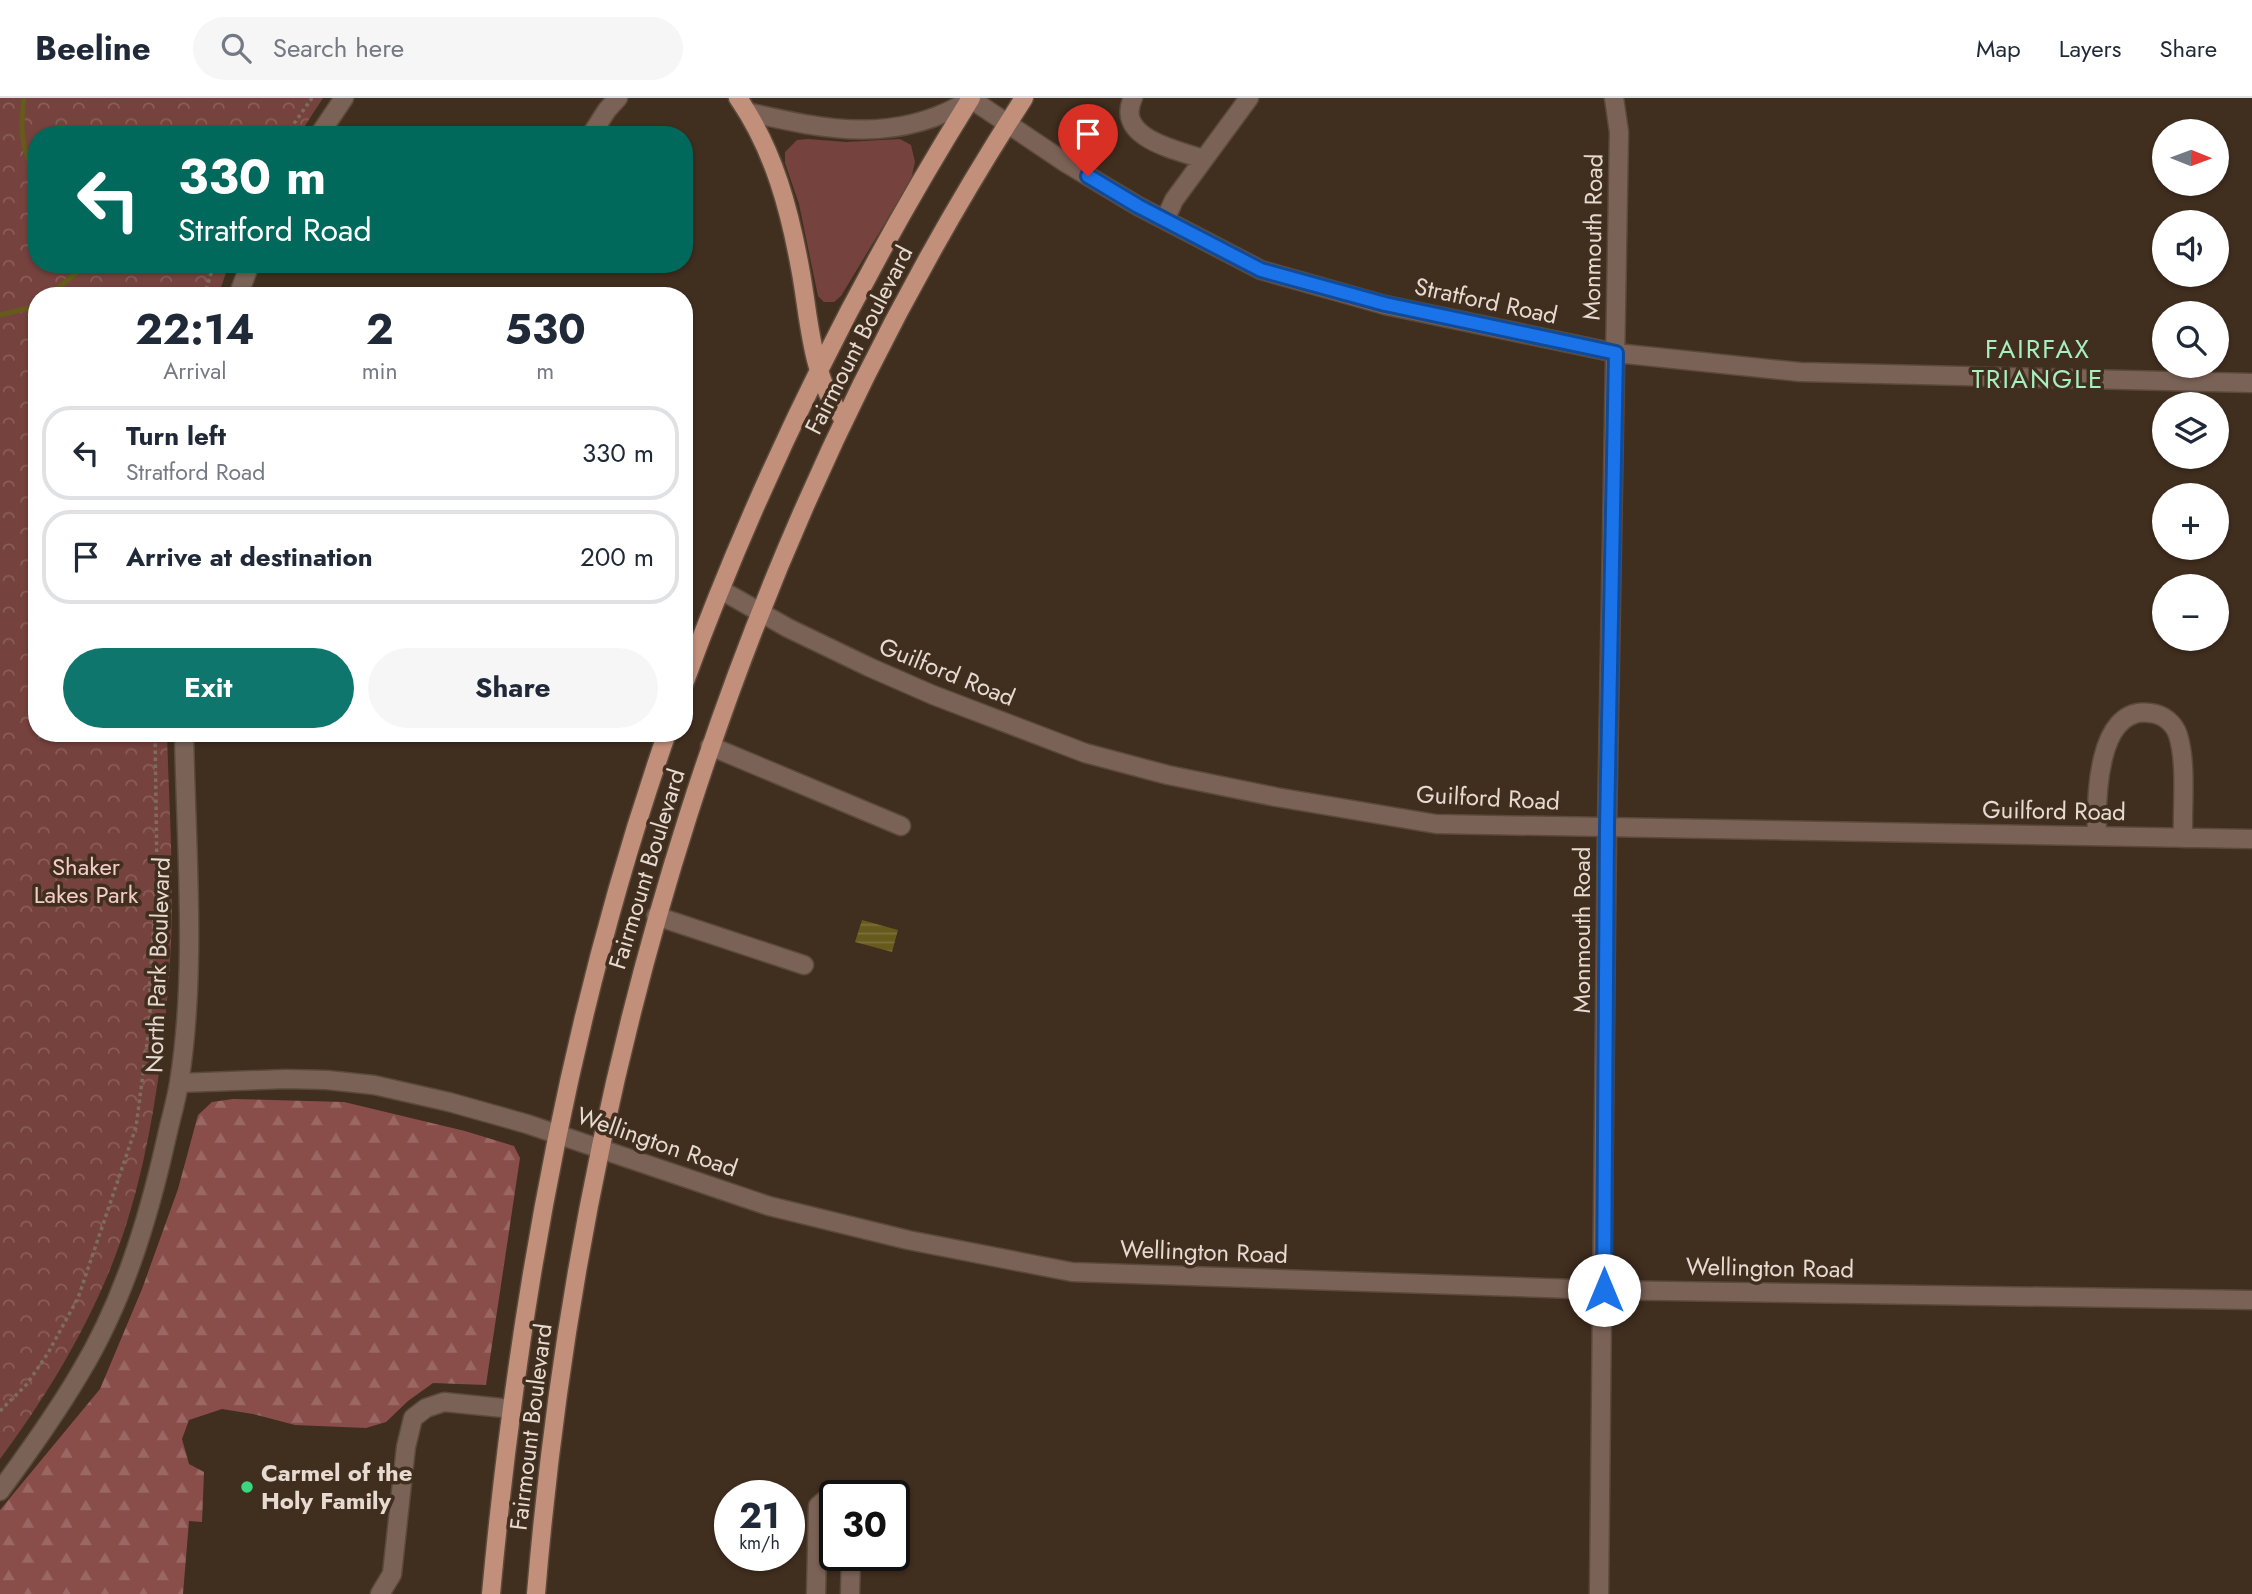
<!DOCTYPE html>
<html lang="en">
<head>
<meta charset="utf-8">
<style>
  body { margin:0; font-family:Jost,sans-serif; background:#f6f6f7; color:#1f2937; height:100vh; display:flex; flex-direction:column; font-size:26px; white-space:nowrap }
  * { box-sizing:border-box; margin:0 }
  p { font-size:23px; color:#747a83 }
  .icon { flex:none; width:38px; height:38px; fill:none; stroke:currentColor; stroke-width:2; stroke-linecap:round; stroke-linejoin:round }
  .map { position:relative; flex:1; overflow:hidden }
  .drawer { position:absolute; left:28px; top:189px; width:665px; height:455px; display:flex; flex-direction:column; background:#fff; border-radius:28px; box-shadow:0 2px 5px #0004 }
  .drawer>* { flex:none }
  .guide { position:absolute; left:28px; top:28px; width:665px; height:147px; border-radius:28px; box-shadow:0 2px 5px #0004; background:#00695c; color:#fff; overflow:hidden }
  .needle { width:46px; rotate:91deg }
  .fabs { position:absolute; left:2152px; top:21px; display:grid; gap:14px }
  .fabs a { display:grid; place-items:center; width:77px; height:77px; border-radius:50%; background:#fff; box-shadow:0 2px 5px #0004; font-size:35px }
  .speed { position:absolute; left:714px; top:1382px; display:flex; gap:14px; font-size:35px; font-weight:700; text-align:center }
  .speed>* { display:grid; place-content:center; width:91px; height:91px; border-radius:50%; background:#fff; box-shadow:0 2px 5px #0004; line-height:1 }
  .speed small { font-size:18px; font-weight:400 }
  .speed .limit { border:4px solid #111; border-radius:10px; background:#fff; color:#111 }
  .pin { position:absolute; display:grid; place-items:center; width:60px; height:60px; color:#fff; margin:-72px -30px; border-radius:50% 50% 50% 0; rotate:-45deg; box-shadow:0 0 7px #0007 }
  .pin .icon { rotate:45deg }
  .me { position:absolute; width:77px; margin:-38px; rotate:0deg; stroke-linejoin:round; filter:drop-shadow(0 0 5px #0008) }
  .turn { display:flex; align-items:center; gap:24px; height:147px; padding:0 35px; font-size:32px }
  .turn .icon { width:91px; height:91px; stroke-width:2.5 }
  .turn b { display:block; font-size:49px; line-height:60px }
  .eta { display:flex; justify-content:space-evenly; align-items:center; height:119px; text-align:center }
  .eta b { font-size:42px; font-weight:700; line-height:49px }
  .action { display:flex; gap:14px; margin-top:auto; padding:14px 35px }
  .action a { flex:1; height:80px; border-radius:42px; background:#0f766e; color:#fff; font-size:28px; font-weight:700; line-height:80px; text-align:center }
  .action a+a { background:#f6f6f7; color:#1f2937 }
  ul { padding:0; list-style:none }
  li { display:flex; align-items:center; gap:21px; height:94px; margin:0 14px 10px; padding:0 21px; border:4px solid #e0e1e3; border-radius:28px }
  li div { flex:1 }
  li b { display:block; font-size:26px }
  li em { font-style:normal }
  header { display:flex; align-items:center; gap:42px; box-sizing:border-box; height:98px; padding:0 35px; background:#fff; border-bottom:2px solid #e0e1e3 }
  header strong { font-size:33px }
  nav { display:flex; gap:38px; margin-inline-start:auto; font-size:24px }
  .search { width:490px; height:63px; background:#f6f6f7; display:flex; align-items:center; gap:18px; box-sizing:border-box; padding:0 24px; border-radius:38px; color:#747a83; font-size:26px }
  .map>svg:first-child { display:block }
</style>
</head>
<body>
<header>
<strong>Beeline</strong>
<div class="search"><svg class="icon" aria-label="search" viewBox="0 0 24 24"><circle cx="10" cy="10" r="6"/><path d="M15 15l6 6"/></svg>Search here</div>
<nav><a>Map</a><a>Layers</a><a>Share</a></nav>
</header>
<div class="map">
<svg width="2252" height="1496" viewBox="0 0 2252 1496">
  <defs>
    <pattern id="forest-firs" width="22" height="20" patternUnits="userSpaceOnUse" patternTransform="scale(1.75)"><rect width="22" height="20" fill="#894e49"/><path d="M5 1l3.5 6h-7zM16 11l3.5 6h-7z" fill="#9a6762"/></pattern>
    <pattern id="park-crowns" width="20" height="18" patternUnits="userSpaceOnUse" patternTransform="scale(1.75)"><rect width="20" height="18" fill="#76423e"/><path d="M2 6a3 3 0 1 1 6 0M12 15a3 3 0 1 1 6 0" fill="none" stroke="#8a5d59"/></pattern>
    <pattern id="water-rules" width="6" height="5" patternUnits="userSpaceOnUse" patternTransform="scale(1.75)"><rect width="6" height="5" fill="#665a1c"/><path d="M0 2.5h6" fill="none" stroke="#7c713c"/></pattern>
  </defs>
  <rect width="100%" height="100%" fill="#402e1f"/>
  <path fill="#76423e" d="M 808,41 L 846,44 L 900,41 L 911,47 L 915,64 L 911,82 L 841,198 L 834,204 L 824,204 L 818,198 L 799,106 L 785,65 L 785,54 L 797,42 Z"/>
  <path fill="url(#forest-firs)" d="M 233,1001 L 344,1004 L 465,1033 L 514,1048 L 520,1060 L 486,1287 L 433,1285 L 408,1303 L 386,1324 L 366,1330 L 295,1327 L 253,1316 L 222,1311 L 189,1322 L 182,1341 L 189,1366 L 204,1374 L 202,1424 L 189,1423 L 183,1496 L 0,1496 L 0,1412 L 100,1291 L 142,1191 L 178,1091 L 198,1017 L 212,1004 Z"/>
  <path fill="url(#park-crowns)" d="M 0,0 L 323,0 L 299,37 L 37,37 L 37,166 L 229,166 L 218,198 L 37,198 L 37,635 L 167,635 C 169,711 175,788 170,863 C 164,960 148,1079 111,1169 C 83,1238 44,1302 0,1361 Z"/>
  <path fill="url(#water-rules)" d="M 862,822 L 898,832 L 892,854 L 855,844 Z"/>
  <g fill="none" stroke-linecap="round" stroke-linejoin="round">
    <path stroke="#665a1c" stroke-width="5" d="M 24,0 C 21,24 19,55 37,74
      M 49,198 L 77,174 L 78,166
      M 0,217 L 37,208"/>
    <g stroke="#5b4a3b" stroke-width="21">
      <path id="minor" d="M 1133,0 C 1114,40 1177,52 1203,61
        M 747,14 C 826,32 898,47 971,1 L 1066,65 L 1138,108 L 1261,172 L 1385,207 L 1616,255 L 1800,274 L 2252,285
        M 319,37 L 344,0
        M 591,37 L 607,12 L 618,0
        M 1165,122 L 1174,102 L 1249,0
        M 238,198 L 250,166
        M 721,492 L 788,530 L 869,569 L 933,597 L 1085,655 L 1168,677 L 1276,699 L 1436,726 L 2252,741
        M 710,648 L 901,728
        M 2097,738 C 2096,704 2096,607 2150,615 C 2163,616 2174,625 2178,637 C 2187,666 2182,709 2183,740
        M 656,818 L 804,867
        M 179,985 L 286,981 L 327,982 L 374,987 L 449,1004 L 527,1026 L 769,1108 L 908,1142 L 1072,1174 L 1604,1192 L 2252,1202
        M 0,1393 C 28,1355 56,1316 80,1275 C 123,1204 148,1122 166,1042 C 170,1023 176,1004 179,985 C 197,875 186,747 184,635
        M 380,1496 L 392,1476 L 406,1349 L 413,1320 L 426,1310 L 444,1304 L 512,1311
        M 816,1496 L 818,1408 L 825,1402 L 835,1402
        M 850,1496 L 851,1458
        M 1599,1496 L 1607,729 L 1619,34 L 1614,0"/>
    </g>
    <g stroke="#5b4a3b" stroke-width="21">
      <path id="major" d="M 738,0 C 774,52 790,113 801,175 C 810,225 811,280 844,322
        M 684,586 C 759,381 856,185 971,0
        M 491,1496 C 518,1204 570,913 667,635
        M 536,1496 C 580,967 735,448 1024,0"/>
    </g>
    <path stroke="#7d6d60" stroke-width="3.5" stroke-dasharray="3.5 3.5" stroke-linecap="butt" d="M 286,37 L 312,0
      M 204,198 L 214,166
      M 0,1313 L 27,1286 L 48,1255 L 78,1200 L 136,1029 L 150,923 L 150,884 L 157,777 L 155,635"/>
    <use href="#minor" stroke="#7b6257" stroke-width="18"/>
    <use href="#major" stroke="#c28f7a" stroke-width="18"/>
  </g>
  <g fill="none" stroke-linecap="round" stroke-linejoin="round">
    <g stroke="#114b97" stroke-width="18">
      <path id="route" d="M 1088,78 L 1138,108 L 1261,172 L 1385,206 L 1616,255 L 1607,729 L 1604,1192"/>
    </g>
    <use href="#route" stroke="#1a73e8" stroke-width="12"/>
  </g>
  <circle fill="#39d87f" stroke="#402e1f" stroke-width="2.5" cx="247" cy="1389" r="7"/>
  <g text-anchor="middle" stroke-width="7" stroke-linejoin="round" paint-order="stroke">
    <g font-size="24" fill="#e6dad1" stroke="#402e1f">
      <text transform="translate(1593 139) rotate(-89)" y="8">Monmouth Road</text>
      <text transform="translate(1486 203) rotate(12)" y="8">Stratford Road</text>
      <text transform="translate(859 242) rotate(-63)" y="8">Fairmount Boulevard</text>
      <text transform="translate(947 574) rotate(22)" y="8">Guilford Road</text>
      <text transform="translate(1488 700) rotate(3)" y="8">Guilford Road</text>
      <text transform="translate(2054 713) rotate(1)" y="8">Guilford Road</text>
      <text transform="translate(647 771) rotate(-73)" y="8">Fairmount Boulevard</text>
      <text transform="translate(1582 832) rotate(-90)" y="8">Monmouth Road</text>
      <text transform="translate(158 867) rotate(-88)" y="8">North Park Boulevard</text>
      <text transform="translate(657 1044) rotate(19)" y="8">Wellington Road</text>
      <text transform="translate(1204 1154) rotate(2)" y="8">Wellington Road</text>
      <text transform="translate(1770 1170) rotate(1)" y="8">Wellington Road</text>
      <text transform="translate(531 1329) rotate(-83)" y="8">Fairmount Boulevard</text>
    </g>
    <g font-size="24" fill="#f4cdc9" stroke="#402e1f">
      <text x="86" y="777">Shaker<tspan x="86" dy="28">Lakes Park</tspan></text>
    </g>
    <g font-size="24" font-weight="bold" fill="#e6dad1" stroke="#402e1f" text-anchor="start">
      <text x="261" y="1383">Carmel of the<tspan x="261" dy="28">Holy Family</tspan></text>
    </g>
    <g font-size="26" letter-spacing="2" fill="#a7f0bd" stroke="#402e1f">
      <text x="2038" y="260">FAIRFAX<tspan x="2038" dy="30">TRIANGLE</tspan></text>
    </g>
  </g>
</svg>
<div class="fabs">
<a><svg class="needle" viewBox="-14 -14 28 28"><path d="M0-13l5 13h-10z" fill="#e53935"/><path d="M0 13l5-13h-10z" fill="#747a83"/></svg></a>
<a><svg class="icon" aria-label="sound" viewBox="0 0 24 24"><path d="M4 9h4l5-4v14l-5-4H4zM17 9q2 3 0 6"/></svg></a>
<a><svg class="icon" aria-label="search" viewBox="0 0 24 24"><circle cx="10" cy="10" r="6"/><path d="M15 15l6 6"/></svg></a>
<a><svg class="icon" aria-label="layers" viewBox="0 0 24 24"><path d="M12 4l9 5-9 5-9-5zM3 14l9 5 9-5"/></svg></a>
<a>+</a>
<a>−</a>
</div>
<div class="speed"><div>21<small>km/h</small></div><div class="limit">30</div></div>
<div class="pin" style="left:1088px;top:78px;background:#d93025"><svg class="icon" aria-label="arrive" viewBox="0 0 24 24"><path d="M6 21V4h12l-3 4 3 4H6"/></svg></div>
<svg class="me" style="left:1604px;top:1192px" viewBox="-20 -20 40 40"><circle r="19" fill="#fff"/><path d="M0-13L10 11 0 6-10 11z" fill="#1a73e8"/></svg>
<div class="guide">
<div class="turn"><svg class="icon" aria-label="left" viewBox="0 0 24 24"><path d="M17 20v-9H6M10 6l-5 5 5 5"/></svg><div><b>330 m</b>Stratford Road</div></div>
</div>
<section class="drawer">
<div class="eta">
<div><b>22:14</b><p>Arrival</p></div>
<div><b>2</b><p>min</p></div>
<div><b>530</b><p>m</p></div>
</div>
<ul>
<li><svg class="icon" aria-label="left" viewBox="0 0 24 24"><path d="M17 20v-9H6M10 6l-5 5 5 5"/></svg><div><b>Turn left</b><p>Stratford Road</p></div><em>330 m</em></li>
<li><svg class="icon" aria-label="arrive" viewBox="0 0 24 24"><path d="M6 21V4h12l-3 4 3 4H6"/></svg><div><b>Arrive at destination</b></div><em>200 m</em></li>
</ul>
<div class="action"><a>Exit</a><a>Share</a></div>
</section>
</div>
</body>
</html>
